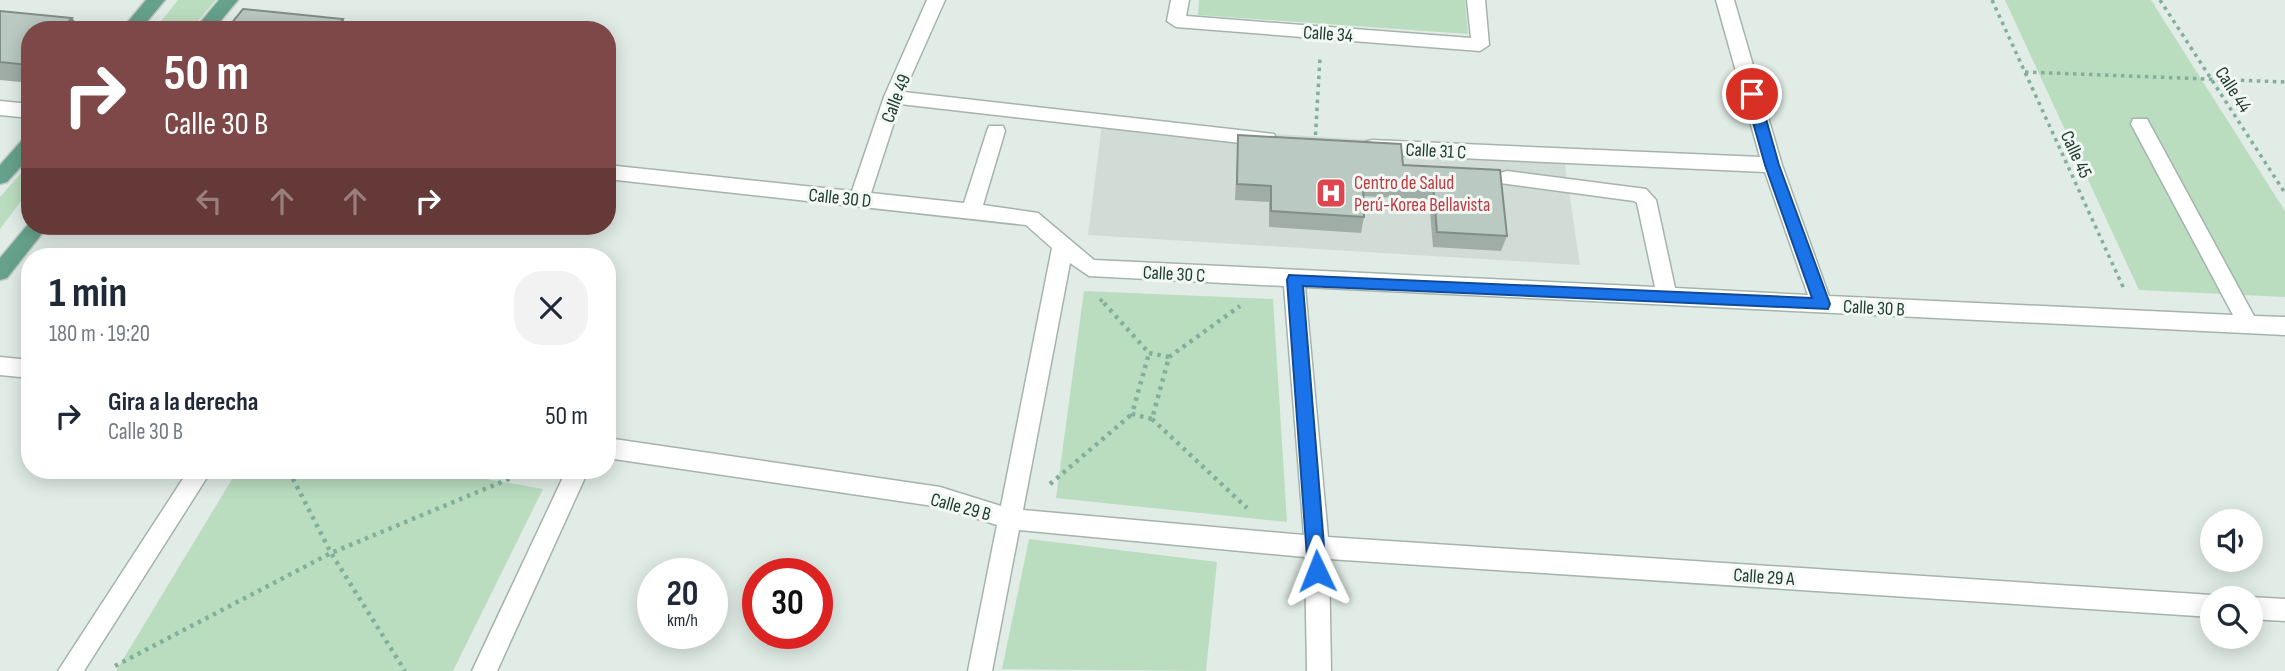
<!DOCTYPE html>
<html lang="es">
<head>
<meta charset="utf-8">
<style>
  body { margin:0; font-family:"Sofia Sans Condensed",sans-serif; background:#f2f2f3; color:#1f2937; height:100vh; display:flex; flex-direction:column; font-size:26px; white-space:nowrap }
  * { box-sizing:border-box; margin:0 }
  p { font-size:23px; color:#747a83 }
  .icon { flex:none; width:38px; height:38px; fill:none; stroke:currentColor; stroke-width:2; stroke-linecap:round; stroke-linejoin:round }
  .map { position:relative; flex:1; overflow:hidden }
  .side { position:absolute; left:21px; top:248px; width:595px; height:231px; display:flex; flex-direction:column; background:#fff; border-radius:28px; box-shadow:0 4px 18px #0003 }
  .side>* { flex:none }
  .hud { position:absolute; left:21px; top:21px; width:595px; height:214px; border-radius:28px; box-shadow:0 4px 18px #0003; background:#7d4847; color:#fff; overflow:hidden }
  .fabs { position:absolute; left:2200px; top:509px; display:grid; gap:14px }
  .fabs a { display:grid; place-items:center; width:63px; height:63px; border-radius:50%; background:#fff; box-shadow:0 4px 18px #0003; font-size:35px }
  .speed { position:absolute; left:637px; top:558px; display:flex; gap:14px; font-size:35px; font-weight:700; text-align:center }
  .speed>* { display:grid; place-content:center; width:91px; height:91px; border-radius:50%; background:#fff; box-shadow:0 4px 18px #0003; line-height:1 }
  .speed small { font-size:18px; font-weight:400 }
  .speed .limit { border:10px solid #d22; background:#fff; color:#111 }
  .pin { position:absolute; display:grid; place-items:center; width:60px; height:60px; color:#fff; margin:-30px; border:4px solid #fff; border-radius:50%; box-shadow:0 2px 7px #0007 }
  .me { position:absolute; width:77px; margin:-38px; rotate:358deg; stroke-linejoin:round; filter:drop-shadow(0 0 5px #0008) }
  .turn { display:flex; align-items:center; gap:24px; height:147px; padding:0 28px; font-size:32px }
  .turn .icon { width:91px; height:91px; stroke-width:2.5 }
  .turn b { display:block; font-size:49px; line-height:60px }
  .lanes { display:flex; align-items:center; height:66px; padding:0 28px; background:#0003; justify-content:center; gap:35px; direction:ltr }
  .lanes .off { opacity:.35 }
  .round { display:grid; place-items:center; flex:none; width:74px; height:74px; border-radius:28px; background:#f2f2f3 }
  .overview { display:flex; align-items:center; justify-content:space-between; height:119px; padding:0 28px }
  h1 { font-size:42px; font-weight:700; line-height:52px }
  ul { padding:0; list-style:none }
  li { display:flex; align-items:center; gap:21px; height:98px; padding:0 28px }
  li div { flex:1 }
  li b { display:block; font-size:26px }
  li em { font-style:normal }
  .map>svg:first-child { display:block }
</style>
</head>
<body>
<div class="map">
<svg width="2285" height="671" viewBox="0 0 2285 671">
  <rect width="100%" height="100%" fill="#e1ece6"/>
  <path fill="#d0dcd5" d="M 1102,124 L 1563,151 L 1580,265 L 1088,235 Z"/>
  <path fill="#baddc0" d="M 178,0 L 216,0 L 190,30 L 154,30 Z
    M 1199,0 L 1465,0 L 1468,34 L 1198,15 Z
    M 2005,0 L 2151,0 L 2285,211 L 2285,297 L 2139,290 Z
    M 30,163 L 30,189 L 0,229 L 0,197 Z
    M 1084,291 L 1273,299 L 1287,522 L 1056,498 Z
    M 237,471 L 441,471 L 543,489 L 453,671 L 116,671 Z
    M 1029,539 L 1217,562 L 1206,671 L 1002,669 Z"/>
  <g fill="none" stroke-linecap="round" stroke-linejoin="round">
    <g stroke="#a4b4ac" stroke-width="3">
      <path id="minor" d="M 927,0 L 945,0 L 904,92 L 1274,134 L 1276,139 L 1274,144 L 1267,146 L 900,104 L 871,193 L 964,203 L 987,131 L 989,126 L 1003,126 L 1005,131 L 983,205 L 1038,213 L 1094,260 L 1655,287 L 1637,203 L 1634,201 L 1500,183 L 1497,178 L 1500,173 L 1507,171 L 1646,189 L 1656,200 L 1675,288 L 1808,295 L 1765,172 L 1372,154 L 1365,152 L 1363,147 L 1365,142 L 1372,140 L 1760,157 L 1716,0 L 1734,0 L 1782,165 L 1829,296 L 2233,315 L 2131,124 L 2133,119 L 2147,119 L 2254,316 L 2285,317 L 2285,335 L 1305,287 L 1328,537 L 2212,595 L 2221,598 L 2212,598 L 2212,617 L 1329,559 L 1331,671 L 1307,671 L 1305,557 L 1019,530 L 992,671 L 968,671 L 997,525 L 940,507 L 607,458 L 607,438 L 940,487 L 1001,506 L 1052,248 L 1026,225 L 607,179 L 607,165 L 852,191 L 884,97 ZM 1070,263 L 1089,276 L 1284,286 L 1304,535 L 1023,510 Z
        M 1171,0 L 1189,0 L 1186,16 L 1471,38 L 1467,0 L 1485,0 L 1489,45 L 1480,51 L 1176,27 L 1167,21 Z
        M 0,101 L 30,104 L 30,118 L 0,115 Z
        M 0,357 L 30,360 L 30,378 L 0,375 Z
        M 188,471 L 211,471 L 84,671 L 58,671 Z
        M 566,471 L 588,471 L 497,671 L 472,671 Z
        M 2250,597 L 2285,599 L 2285,621 L 2250,619 L 2250,598 L 2245,598 Z"/>
    </g>
    <g stroke="#c1c8c6" stroke-width="3">
      <path id="major" d="M 146,0 L 165,0 L 140,30 L 121,30 Z
        M 219,0 L 238,0 L 213,30 L 194,30 Z
        M 30,137 L 30,157 L 7,182 L 0,184 L 0,165 L 23,139 Z
        M 30,222 L 30,226 L 48,226 L 7,278 L 0,280 L 0,258 Z"/>
    </g>
    <path stroke="#82af9c" stroke-width="3.5" stroke-dasharray="3.5 4.5" stroke-linecap="butt" d="M 1992,0 L 2124,289
      M 2160,0 L 2285,193
      M 2025,72 L 2285,82
      M 1315,143 L 1320,58
      M 1100,299 L 1106,305"/>
    <path stroke="#82af9c" stroke-width="4.5" stroke-dasharray="3.5 5" stroke-linecap="butt" d="M 1104,303 L 1149,353
      M 1149,353 L 1169,357 L 1152,419 L 1132,414 Z
      M 1169,357 L 1240,306
      M 1152,419 L 1247,508
      M 289,471 L 331,553 L 405,671
      M 1050,484 L 1132,414
      M 115,666 L 331,553 L 528,471"/>
    <use href="#minor" fill="#fff" fill-rule="evenodd"/>
    <use href="#major" fill="#66a18b" fill-rule="evenodd"/>
  </g>
  <path fill="#a0ada7" d="M 0,11 L 72,18 L 82,30 L 30,30 L 30,83 L 0,80 Z
    M 1238,135 L 1403,165 L 1500,170 L 1507,236 L 1501,251 L 1433,247 L 1429,200 L 1363,196 L 1364,217 L 1361,233 L 1269,227 L 1269,202 L 1235,200 Z"/>
  <path fill="#828d88" d="M 72,18 L 82,30 L 61,30 Z
    M 343,19 L 350,30 L 335,30 Z"/>
  <path fill="#bac9c2" stroke="#828d88" stroke-width="2" d="M 243,9 L 343,19 L 335,30 L 226,30 Z
    M 0,11 L 72,18 L 61,30 L 30,30 L 29,65 L 0,62 Z
    M 1238,135 L 1401,144 L 1403,165 L 1500,170 L 1507,236 L 1437,232 L 1433,184 L 1363,180 L 1364,217 L 1271,211 L 1271,186 L 1237,184 Z"/>
  <path fill="#1a73e8" stroke="#114b97" stroke-width="2" d="M 1752,89 L 1759,94 L 1779,165 L 1830,304 L 1828,309 L 1303,286 L 1326,571 L 1323,577 L 1317,580 L 1311,577 L 1308,571 L 1287,280 L 1289,275 L 1812,298 L 1765,165 L 1745,94 Z"/>
  <defs>
    <g id="hospital-square" transform="scale(1.575)"><rect x="-9" y="-9" width="18" height="18" rx="4" fill="#e0444e" stroke="#f2f8f4"/><path d="M-5-5h3v3.5h4V-5h3V5h-3V1.5h-4V5h-3Z" fill="#fff"/></g>
  </defs>
  <g fill-rule="evenodd">
    <use href="#hospital-square" x="1331" y="193"/>
  </g>
  <g text-anchor="middle" stroke-width="6" stroke-linejoin="round" paint-order="stroke">
    <g font-size="19" fill="#223c32" stroke="#f2f8f4">
      <text transform="translate(1328 33) rotate(4)" y="7">Calle 34</text>
      <text transform="translate(2234 89) rotate(57)" y="7">Calle 44</text>
      <text transform="translate(895 98) rotate(-69)" y="7">Calle 49</text>
      <text transform="translate(1436 150) rotate(3)" y="7">Calle 31 C</text>
      <text transform="translate(2077 154) rotate(65)" y="7">Calle 45</text>
      <text transform="translate(840 197) rotate(6)" y="7">Calle 30 D</text>
      <text transform="translate(1174 273) rotate(3)" y="7">Calle 30 C</text>
      <text transform="translate(1874 307) rotate(3)" y="7">Calle 30 B</text>
      <text transform="translate(961 506) rotate(15)" y="7">Calle 29 B</text>
      <text transform="translate(1764 576) rotate(4)" y="7">Calle 29 A</text>
    </g>
    <g font-size="19" fill="#be3a42" stroke="#f2f8f4" text-anchor="start">
      <text x="1354" y="189">Centro de Salud<tspan x="1354" dy="22">Perú-Korea Bellavista</tspan></text>
    </g>
  </g>
</svg>
<div class="fabs">
<a><svg class="icon" aria-label="sound" viewBox="0 0 24 24"><path d="M4 9h4l5-4v14l-5-4H4zM17 9q2 3 0 6"/></svg></a>
<a><svg class="icon" aria-label="search" viewBox="0 0 24 24"><circle cx="10" cy="10" r="6"/><path d="M15 15l6 6"/></svg></a>
</div>
<div class="speed"><div>20<small>km/h</small></div><div class="limit">30</div></div>
<div class="pin" style="left:1752px;top:94px;background:#d93025"><svg class="icon" aria-label="arrive" viewBox="0 0 24 24"><path d="M6 21V4h12l-3 4 3 4H6"/></svg></div>
<svg class="me" style="left:1317px;top:571px" viewBox="-20 -20 40 40"><path d="M0-17L14 15 0 8-14 15z" fill="#1a73e8" stroke="#fff" stroke-width="4"/></svg>
<div class="hud">
<div class="turn"><svg class="icon" aria-label="right" viewBox="0 0 24 24"><path d="M7 20v-9h11M14 6l5 5-5 5"/></svg><div><b>50 m</b>Calle 30 B</div></div>
<div class="lanes"><svg class="icon off" aria-label="left" viewBox="0 0 24 24"><path d="M17 20v-9H6M10 6l-5 5 5 5"/></svg><svg class="icon off" aria-label="ahead" viewBox="0 0 24 24"><path d="M12 20V5M6 11l6-6 6 6"/></svg><svg class="icon off" aria-label="ahead" viewBox="0 0 24 24"><path d="M12 20V5M6 11l6-6 6 6"/></svg><svg class="icon" aria-label="right" viewBox="0 0 24 24"><path d="M7 20v-9h11M14 6l5 5-5 5"/></svg></div>
</div>
<section class="side">
<div class="overview"><div><h1>1 min</h1><p>180 m · 19:20</p></div><a class="round"><svg class="icon" aria-label="close" viewBox="0 0 24 24"><path d="M6 6l12 12M18 6L6 18"/></svg></a></div>
<ul>
<li><svg class="icon" aria-label="right" viewBox="0 0 24 24"><path d="M7 20v-9h11M14 6l5 5-5 5"/></svg><div><b>Gira a la derecha</b><p>Calle 30 B</p></div><em>50 m</em></li>
</ul>
</section>
</div>
</body>
</html>
